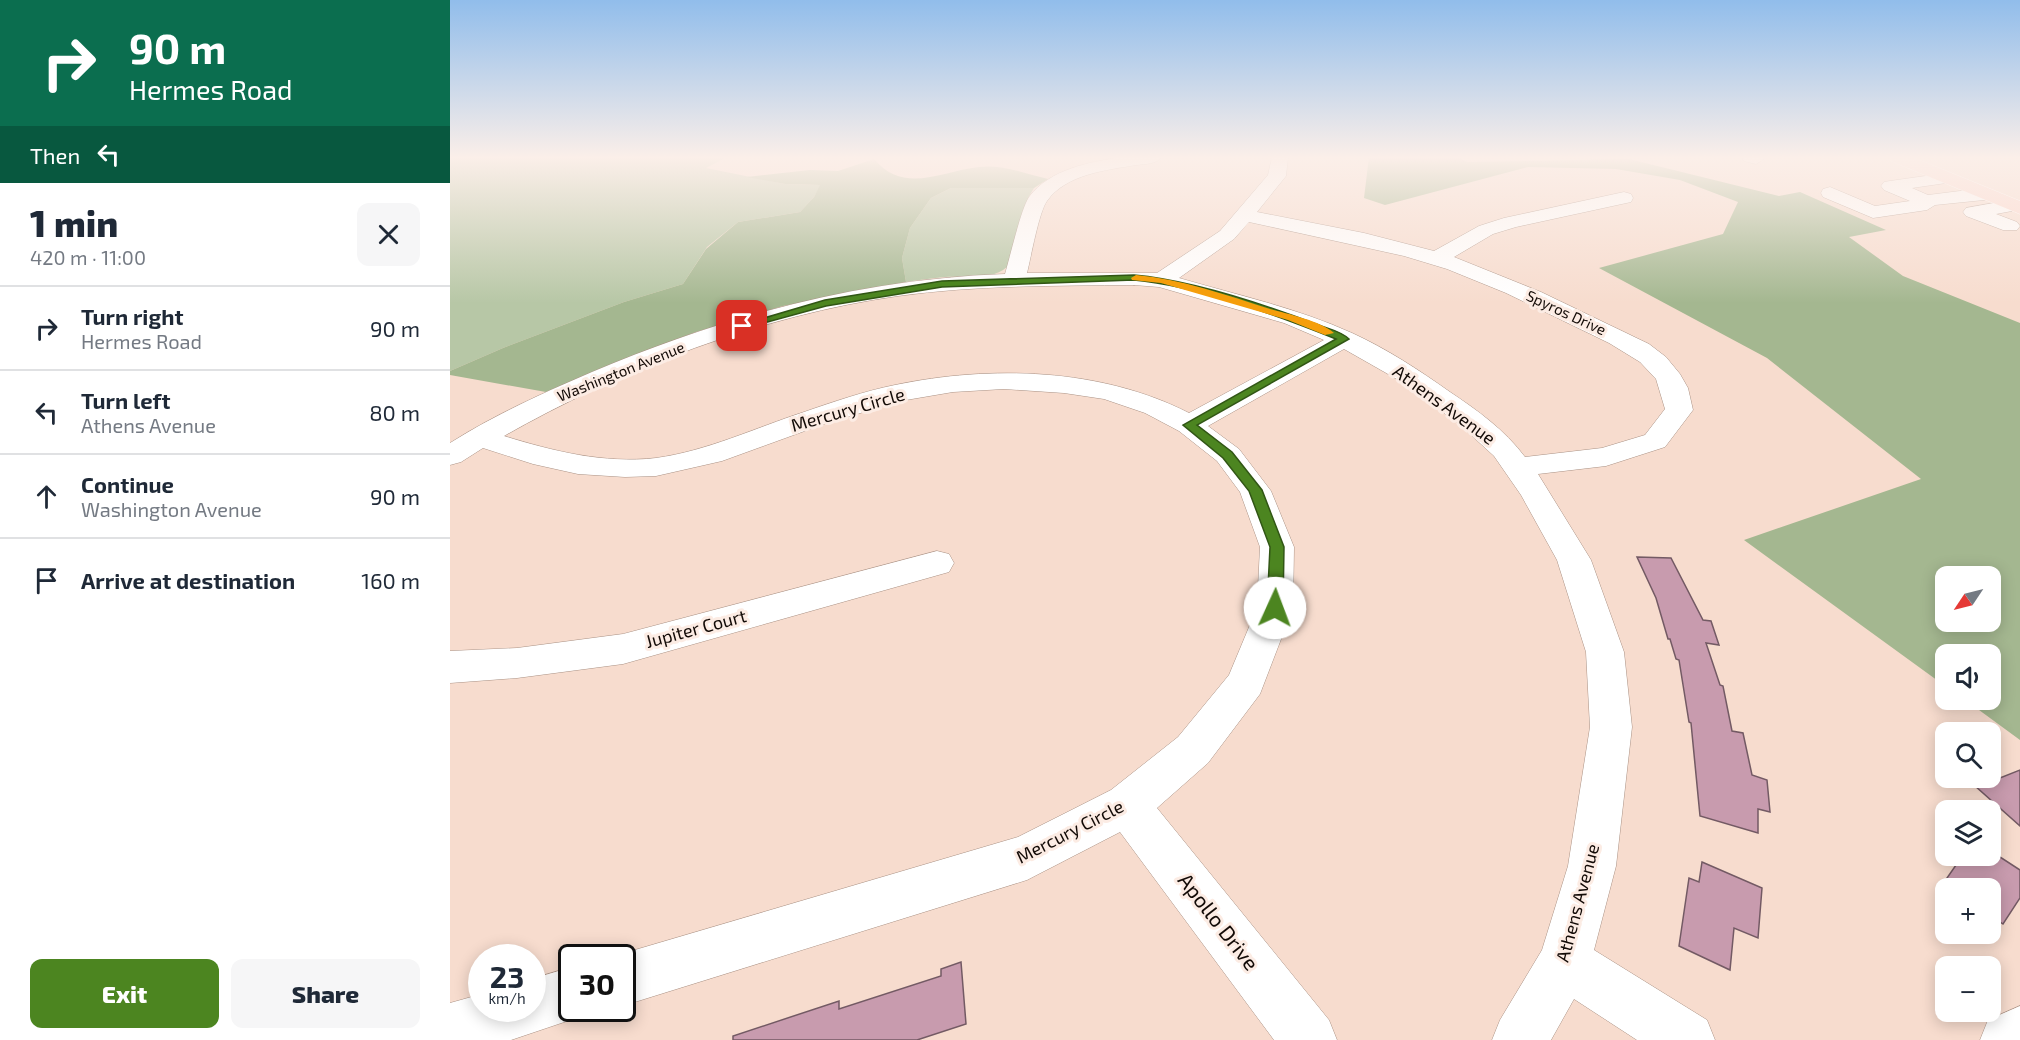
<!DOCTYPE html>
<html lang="en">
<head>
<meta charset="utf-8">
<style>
  body { margin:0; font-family:"Exo 2",sans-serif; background:#f6f6f7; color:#1f2937; height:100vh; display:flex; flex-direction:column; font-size:22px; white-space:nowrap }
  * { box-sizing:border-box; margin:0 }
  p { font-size:20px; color:#747a83 }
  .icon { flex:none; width:33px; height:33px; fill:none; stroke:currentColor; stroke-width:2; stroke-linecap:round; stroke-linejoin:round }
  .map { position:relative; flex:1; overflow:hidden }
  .sheet { display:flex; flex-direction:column; background:#fff; width:450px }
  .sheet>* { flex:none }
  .top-card { background:#0b6e4f; color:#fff; overflow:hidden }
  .needle { width:39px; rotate:235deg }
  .buttons { position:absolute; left:1485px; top:566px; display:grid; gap:12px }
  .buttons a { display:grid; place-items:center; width:66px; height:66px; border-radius:12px; background:#fff; box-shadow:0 3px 15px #0003; font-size:30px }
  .speed { position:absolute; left:18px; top:944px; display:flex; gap:12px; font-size:30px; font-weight:700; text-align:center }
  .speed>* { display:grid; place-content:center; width:78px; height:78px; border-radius:50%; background:#fff; box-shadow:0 3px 15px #0003; line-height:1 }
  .speed small { font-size:15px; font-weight:400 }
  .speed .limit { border:3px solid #111; border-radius:9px; background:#fff; color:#111 }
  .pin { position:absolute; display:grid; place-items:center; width:51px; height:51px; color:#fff; margin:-26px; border-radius:12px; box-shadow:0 3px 9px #0006 }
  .me { position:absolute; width:66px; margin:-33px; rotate:2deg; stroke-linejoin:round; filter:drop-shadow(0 0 4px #0008) }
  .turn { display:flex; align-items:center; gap:21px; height:126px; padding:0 30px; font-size:27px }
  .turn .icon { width:78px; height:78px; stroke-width:2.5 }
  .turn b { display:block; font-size:42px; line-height:51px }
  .then { display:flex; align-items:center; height:57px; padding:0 30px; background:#0003; gap:12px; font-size:22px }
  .round { display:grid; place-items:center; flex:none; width:63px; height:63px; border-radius:12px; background:#f6f6f7 }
  .overview { display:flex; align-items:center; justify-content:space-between; height:102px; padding:0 30px }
  h1 { font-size:36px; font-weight:800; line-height:45px }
  .action { display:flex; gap:12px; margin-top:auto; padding:12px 30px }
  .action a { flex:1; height:69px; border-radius:12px; background:#4c8520; color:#fff; font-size:24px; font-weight:800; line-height:69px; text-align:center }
  .action a+a { background:#f6f6f7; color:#1f2937 }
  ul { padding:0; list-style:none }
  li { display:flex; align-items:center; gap:18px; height:84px; padding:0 30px; border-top:2px solid #e0e1e3 }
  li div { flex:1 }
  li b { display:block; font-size:22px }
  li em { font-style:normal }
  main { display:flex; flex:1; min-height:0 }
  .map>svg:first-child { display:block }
</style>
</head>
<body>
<main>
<section class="sheet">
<div class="top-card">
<div class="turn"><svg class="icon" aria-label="right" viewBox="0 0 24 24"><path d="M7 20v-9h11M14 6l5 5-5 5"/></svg><div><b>90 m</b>Hermes Road</div></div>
<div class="then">Then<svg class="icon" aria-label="left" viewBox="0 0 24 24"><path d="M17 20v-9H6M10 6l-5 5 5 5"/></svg></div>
</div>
<div class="overview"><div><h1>1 min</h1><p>420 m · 11:00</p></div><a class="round"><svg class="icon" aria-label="close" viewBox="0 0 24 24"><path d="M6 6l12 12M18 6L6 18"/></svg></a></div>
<ul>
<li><svg class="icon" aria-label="right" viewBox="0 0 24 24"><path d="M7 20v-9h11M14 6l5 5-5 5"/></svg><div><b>Turn right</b><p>Hermes Road</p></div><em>90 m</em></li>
<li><svg class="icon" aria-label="left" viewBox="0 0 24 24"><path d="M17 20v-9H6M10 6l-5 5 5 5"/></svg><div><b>Turn left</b><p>Athens Avenue</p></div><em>80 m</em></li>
<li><svg class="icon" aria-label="ahead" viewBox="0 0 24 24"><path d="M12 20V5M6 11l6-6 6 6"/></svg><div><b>Continue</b><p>Washington Avenue</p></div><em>90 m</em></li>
<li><svg class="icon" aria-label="arrive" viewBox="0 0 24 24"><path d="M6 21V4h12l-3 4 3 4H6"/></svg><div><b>Arrive at destination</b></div><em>160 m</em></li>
</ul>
<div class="action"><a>Exit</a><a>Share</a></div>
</section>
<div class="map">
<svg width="1570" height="1040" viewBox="0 0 1570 1040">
  <rect width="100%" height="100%" fill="#f7dcce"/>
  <path fill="#b7c7a6" d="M 0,157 L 277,157 L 256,168 L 335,184 L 371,185 L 364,197 L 350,212 L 288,222 L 257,247 L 233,284 L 174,302 L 53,348 L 0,371 Z
    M 541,187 L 584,188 L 578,198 L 573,223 L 557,267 C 541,281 515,276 495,277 C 482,278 469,280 456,282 L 452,258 L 460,228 L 481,198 L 501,188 Z"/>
  <path fill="#a4b790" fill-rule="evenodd" d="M 919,157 L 1008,157 L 1017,162 L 1179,159 L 1329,196 L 1350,192 L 1436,230 L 1399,237 L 1453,276 L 1570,323 L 1570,740 L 1514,699 L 1540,699 L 1540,654 L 1496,654 L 1495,686 L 1294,540 L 1471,479 L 1317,358 L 1149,268 L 1273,234 L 1288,202 L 1230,180 L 1166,169 L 1078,167 L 935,205 L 914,198 ZM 1496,576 L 1540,576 L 1540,621 L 1496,621 Z
    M 424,159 C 454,195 491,171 529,167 C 551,164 577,174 598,179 L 584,188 L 501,188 L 481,198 L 460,228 L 452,258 L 456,282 L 333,306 L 246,332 L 177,358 L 96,392 L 0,375 L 0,371 L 53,348 L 174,302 L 233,284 L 256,249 L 288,222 L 350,212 L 364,197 L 370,185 L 335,184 L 297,177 L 360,170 L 388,171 Z"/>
  <path fill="#c89bae" stroke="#735a64" stroke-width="1.5" d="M 1187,557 L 1221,558 L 1253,620 L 1261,621 L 1269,645 L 1256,643 L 1270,685 L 1273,686 L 1282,731 L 1293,733 L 1302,775 L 1317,780 L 1320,812 L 1308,809 L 1308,833 L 1250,816 L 1241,723 L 1239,722 L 1229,660 L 1226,659 L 1220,639 L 1218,639 L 1206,598 Z
    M 1570,770 L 1570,826 L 1515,777 L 1550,778 Z
    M 1513,855 L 1547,855 L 1570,870 L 1570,898 L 1553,924 L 1540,915 L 1540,888 L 1490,888 Z
    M 1252,862 L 1312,888 L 1308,938 L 1284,928 L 1280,970 L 1229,946 L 1239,878 L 1249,882 Z
    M 511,962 L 516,1024 L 467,1040 L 283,1040 L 283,1036 L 389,1001 L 389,1009 L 491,976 L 491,969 Z"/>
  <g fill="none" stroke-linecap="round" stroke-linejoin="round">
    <g stroke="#aa9285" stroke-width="1">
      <path id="minor" d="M 672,157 L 712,157 C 707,164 695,164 686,165 C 657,170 616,174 597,201 C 589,212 581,257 577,273 L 707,273 L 770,231 L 818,175 L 822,157 L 838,157 L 836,176 L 807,212 L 914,233 L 984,251 L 1029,226 L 1054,218 L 1174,192 L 1181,194 L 1183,198 L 1181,202 L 1066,227 L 1043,234 L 1004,257 L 1091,292 L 1199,344 L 1216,357 L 1230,374 L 1238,388 L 1243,410 L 1215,447 L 1156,466 L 1088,474 L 1141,560 L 1174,652 L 1182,727 L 1166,866 L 1144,950 L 1257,1020 L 1265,1040 L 1187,1040 L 1124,999 L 1101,1040 L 1042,1040 L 1050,1020 L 1092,950 L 1118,866 L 1140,727 L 1136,652 L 1107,560 L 1071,495 L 1044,456 L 1008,423 L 945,378 L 894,349 L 758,426 L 789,449 L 821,491 L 844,547 L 843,608 L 810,694 L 758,763 L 707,808 L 879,1020 L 887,1040 L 824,1040 L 670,832 L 577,880 L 172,1006 L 172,957 L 161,957 L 568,837 L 661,790 L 728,737 L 779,675 L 807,608 L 810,547 L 790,492 L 767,461 L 729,431 L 695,413 L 654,399 L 614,393 L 554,389 L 503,392 L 450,401 L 374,424 L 272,461 L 206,476 L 175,477 L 128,474 L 83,464 L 33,448 L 11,462 L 0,465 L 0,443 C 44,415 93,393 142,372 C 274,316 411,279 555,274 C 560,257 571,209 579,197 C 600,169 640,162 672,157 ZM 799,222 L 954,256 L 997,269 L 1056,293 L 1159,343 L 1190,362 L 1206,379 L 1215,409 L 1195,435 L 1152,448 L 1075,457 C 1055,430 1027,410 1000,392 C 969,370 937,349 902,333 C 847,308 787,295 729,278 L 784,239 ZM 684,285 L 709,287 L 834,323 L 874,340 L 739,413 C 651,368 541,365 445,385 C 415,391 383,402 354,412 C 305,428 257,451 206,458 C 154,464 103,451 54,436 C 172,369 313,315 448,296 C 526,285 605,286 684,285 Z
        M 1292,157 L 1313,157 L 1314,159 L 1306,164 L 1294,161 Z
        M 1497,173 L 1503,174 L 1506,178 L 1503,182 L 1462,188 L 1478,195 L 1534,188 L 1541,190 L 1543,194 L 1541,198 L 1534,200 L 1485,205 L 1477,210 L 1423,218 L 1373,197 L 1371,193 L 1373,189 L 1380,187 L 1425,206 L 1460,201 L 1434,190 L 1431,186 L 1434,182 L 1440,181 Z
        M 1555,201 L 1562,203 L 1565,207 L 1562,211 L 1546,214 L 1567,222 L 1570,226 L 1567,230 L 1553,230 L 1516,216 L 1513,212 L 1516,208 Z
        M 487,551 L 499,554 L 504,563 L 499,572 L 173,664 L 67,678 L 0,683 L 0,651 L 67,648 L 173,634 Z
        M 122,967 L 122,1008 L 143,1008 L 141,1013 L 61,1040 L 0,1040 L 0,1003 L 32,994 L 32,1008 L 82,1008 L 82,979 Z
        M 1570,1006 L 1570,1040 L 1530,1040 L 1538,1020 Z"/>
    </g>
    <g stroke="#fff" stroke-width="1">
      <path id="major" d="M 1439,157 L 1462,157 L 1570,201 L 1570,214 L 1441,161 Z"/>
    </g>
    <use href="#minor" fill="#fff" fill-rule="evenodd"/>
    <use href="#major" fill="#fdd6cc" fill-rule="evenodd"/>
  </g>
  <linearGradient id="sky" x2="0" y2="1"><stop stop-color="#91bdeb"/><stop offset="0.52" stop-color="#fbefe9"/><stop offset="1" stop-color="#fbefe9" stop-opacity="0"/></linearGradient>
  <rect width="1570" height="303" fill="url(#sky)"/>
  <path fill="#4c8520" stroke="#315615" stroke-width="1.5" d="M 684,275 C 739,280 813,304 866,324 C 876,328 891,331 899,339 L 747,425 L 782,452 L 812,490 L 834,547 L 833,608 L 830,612 L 820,612 L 817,608 L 820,547 L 799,491 L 773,458 L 733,425 L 886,339 C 826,315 748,286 684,280 L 492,287 L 376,306 L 292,329 L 287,326 L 375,300 L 492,281 Z"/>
  <path fill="#f59e0b" d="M 686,275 C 731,279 776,295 820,309 C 838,314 871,321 884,333 L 875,335 L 838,320 L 711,283 L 682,280 L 681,278 Z"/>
  <g text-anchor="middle" stroke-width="6" stroke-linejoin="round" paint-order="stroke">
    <g font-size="15" fill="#120a06" stroke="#fcece4">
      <text transform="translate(1116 313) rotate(25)" y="5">Spyros Drive</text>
      <text transform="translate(171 372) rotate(-22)" y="5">Washington Avenue</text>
    </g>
    <g font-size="18" fill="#120a06" stroke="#fcece4">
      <text transform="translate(994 405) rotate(36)" y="6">Athens Avenue</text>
      <text transform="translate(398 410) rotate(-16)" y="6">Mercury Circle</text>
      <text transform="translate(246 629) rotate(-15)" y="6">Jupiter Court</text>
      <text transform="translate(620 832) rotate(-27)" y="6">Mercury Circle</text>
      <text transform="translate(1128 903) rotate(-75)" y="6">Athens Avenue</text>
    </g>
    <g font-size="21" fill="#120a06" stroke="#fcece4">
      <text transform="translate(768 922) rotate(52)" y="7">Apollo Drive</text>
    </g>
  </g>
</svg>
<div class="buttons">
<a><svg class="needle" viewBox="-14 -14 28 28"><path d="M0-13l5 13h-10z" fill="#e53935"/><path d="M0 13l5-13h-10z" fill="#747a83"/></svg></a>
<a><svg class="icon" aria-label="sound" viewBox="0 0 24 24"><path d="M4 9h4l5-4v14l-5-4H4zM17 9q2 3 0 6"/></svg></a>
<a><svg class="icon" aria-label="search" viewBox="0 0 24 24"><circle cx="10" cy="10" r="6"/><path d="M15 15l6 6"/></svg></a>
<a><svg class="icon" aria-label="layers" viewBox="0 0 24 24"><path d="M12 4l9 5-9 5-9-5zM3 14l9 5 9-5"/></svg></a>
<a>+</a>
<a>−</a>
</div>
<div class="speed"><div>23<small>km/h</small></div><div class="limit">30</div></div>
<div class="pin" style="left:292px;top:326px;background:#d93025"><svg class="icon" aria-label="arrive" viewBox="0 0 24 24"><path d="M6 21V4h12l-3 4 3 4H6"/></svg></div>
<svg class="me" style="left:825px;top:608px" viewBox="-20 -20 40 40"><circle r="19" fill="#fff"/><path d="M0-13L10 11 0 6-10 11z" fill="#4c8520"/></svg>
</div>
</main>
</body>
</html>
